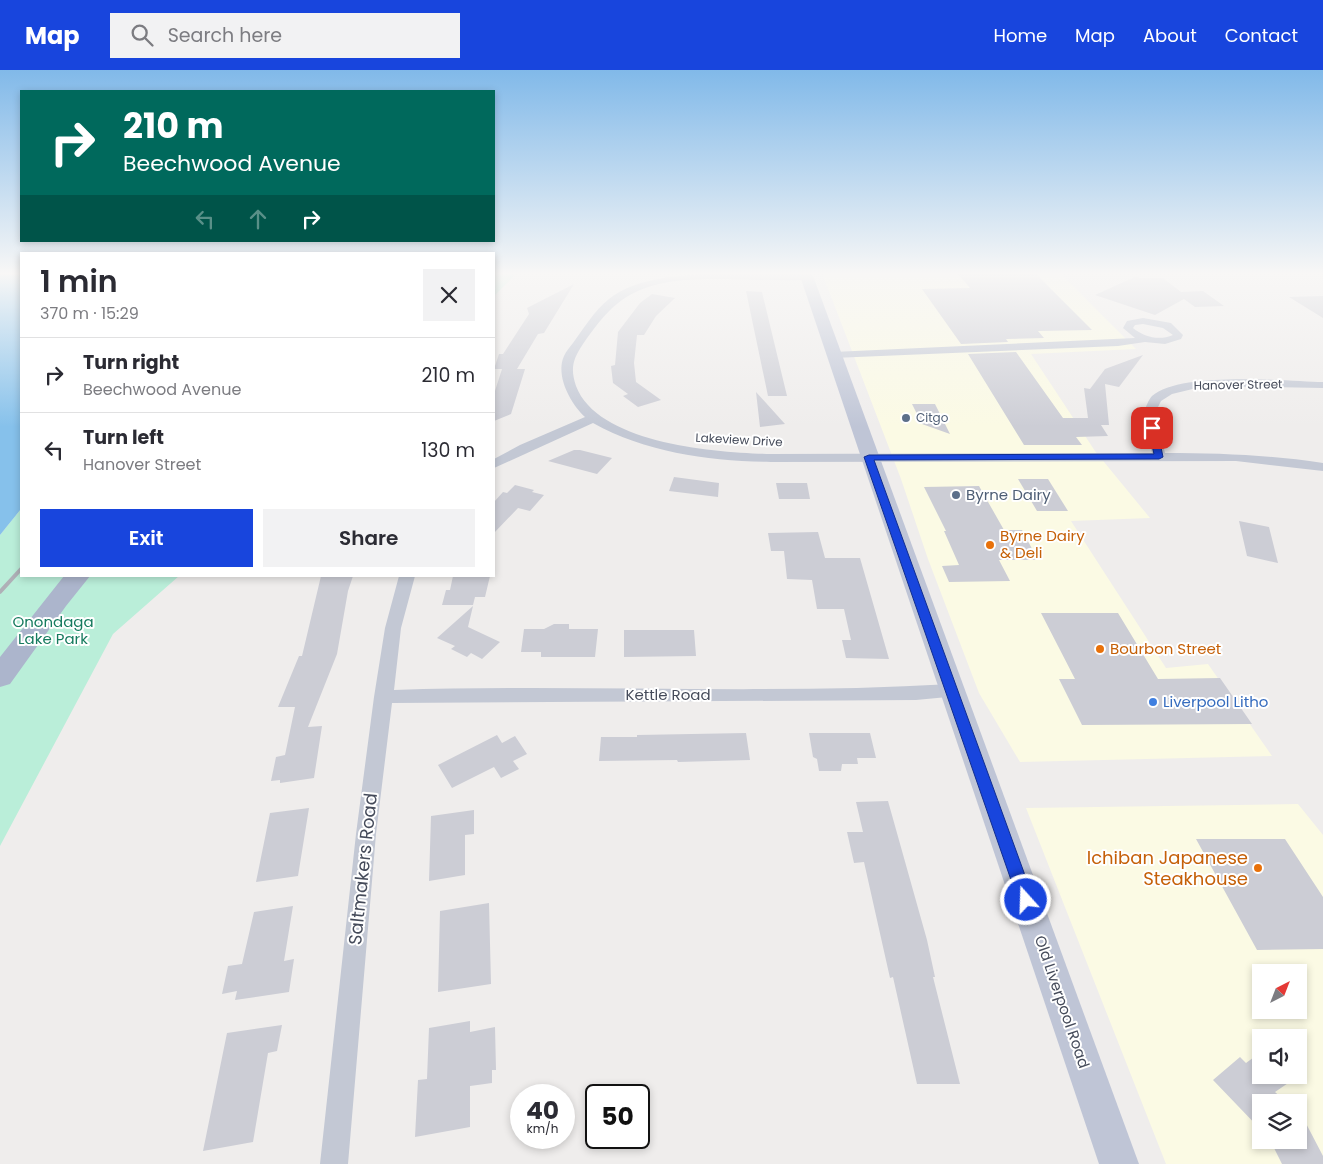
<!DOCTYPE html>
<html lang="en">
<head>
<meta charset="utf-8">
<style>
  body { margin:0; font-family:Poppins,sans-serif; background:#f2f2f3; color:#2b2b33; height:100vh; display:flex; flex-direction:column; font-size:19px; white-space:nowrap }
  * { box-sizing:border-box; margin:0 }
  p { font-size:16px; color:#7c7c81 }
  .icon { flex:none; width:28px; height:28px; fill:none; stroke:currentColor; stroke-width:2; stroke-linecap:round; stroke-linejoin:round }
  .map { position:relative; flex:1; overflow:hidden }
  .drawer { position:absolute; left:20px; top:182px; width:475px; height:325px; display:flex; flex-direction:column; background:#fff; border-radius:0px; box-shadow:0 2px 8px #0003 }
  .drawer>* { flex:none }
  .guide { position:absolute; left:20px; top:20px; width:475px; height:152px; border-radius:0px; box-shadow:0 2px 8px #0003; background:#00695c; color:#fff; overflow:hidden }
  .needle { width:32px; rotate:42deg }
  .buttons { position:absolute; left:1252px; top:894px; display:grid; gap:10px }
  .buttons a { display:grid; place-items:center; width:55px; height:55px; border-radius:0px; background:#fff; box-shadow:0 2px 8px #0003; font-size:25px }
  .speed { position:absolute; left:510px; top:1014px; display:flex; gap:10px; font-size:25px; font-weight:700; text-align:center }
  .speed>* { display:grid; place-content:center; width:65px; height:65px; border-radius:50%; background:#fff; box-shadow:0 2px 8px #0003; line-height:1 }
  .speed small { font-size:12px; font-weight:400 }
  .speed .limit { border:2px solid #111; border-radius:8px; background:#fff; color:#111 }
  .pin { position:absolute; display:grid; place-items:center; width:42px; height:42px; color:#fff; margin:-21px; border-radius:10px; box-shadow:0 2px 8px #0006 }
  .me { position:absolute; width:55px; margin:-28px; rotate:340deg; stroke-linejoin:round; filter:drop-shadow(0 0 4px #0008) }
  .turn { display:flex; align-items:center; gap:18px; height:105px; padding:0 20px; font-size:22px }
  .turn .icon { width:65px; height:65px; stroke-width:2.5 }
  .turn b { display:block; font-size:35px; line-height:42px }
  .lanes { display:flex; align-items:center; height:48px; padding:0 20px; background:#0003; justify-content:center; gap:25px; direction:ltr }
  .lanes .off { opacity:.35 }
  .round { display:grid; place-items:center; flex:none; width:52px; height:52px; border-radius:0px; background:#f2f2f3 }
  .headline { display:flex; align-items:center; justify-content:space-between; height:85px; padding:0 20px }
  h1 { font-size:30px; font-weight:600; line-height:38px }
  .action { display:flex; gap:10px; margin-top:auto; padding:10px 20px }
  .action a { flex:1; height:58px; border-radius:0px; background:#1845dd; color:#fff; font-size:20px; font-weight:600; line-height:58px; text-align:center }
  .action a+a { background:#f2f2f3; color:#2b2b33 }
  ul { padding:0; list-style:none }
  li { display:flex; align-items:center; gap:15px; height:75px; padding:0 20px; border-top:1px solid #e1e1e2 }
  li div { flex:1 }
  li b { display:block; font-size:19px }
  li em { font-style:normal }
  header { display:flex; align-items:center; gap:30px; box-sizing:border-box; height:70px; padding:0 25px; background:#1845dd; color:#fff }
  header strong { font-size:24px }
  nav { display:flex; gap:28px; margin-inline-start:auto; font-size:18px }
  .search { width:350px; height:45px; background:#f2f2f3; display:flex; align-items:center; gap:12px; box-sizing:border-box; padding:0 18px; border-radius:0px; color:#7c7c81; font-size:19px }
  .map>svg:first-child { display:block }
</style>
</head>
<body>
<header>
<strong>Map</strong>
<div class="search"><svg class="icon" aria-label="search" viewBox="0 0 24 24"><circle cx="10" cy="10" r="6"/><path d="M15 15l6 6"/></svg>Search here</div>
<nav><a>Home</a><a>Map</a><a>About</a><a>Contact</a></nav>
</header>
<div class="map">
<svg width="1323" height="1094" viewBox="0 0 1323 1094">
  <rect width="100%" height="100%" fill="#efedec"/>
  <path fill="#fbfae4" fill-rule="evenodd" d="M 822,203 L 1060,203 L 1136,279 L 1031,284 L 1095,381 L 1150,448 L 1071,451 L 1166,598 L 1208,594 L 1272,686 L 1020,692 L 979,623 L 928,489 L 901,409 Z
    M 1298,734 L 1323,765 L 1323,1094 L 1166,1094 L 1026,738 ZM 1261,902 L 1299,902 L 1299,940 L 1261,940 ZM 1261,968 L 1299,968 L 1299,1005 L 1261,1005 ZM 1261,1032 L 1299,1032 L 1299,1070 L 1261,1070 Z"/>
  <path fill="#baeed9" d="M 494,203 L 517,203 L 494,226 Z
    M 21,439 L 21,506 L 179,506 L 113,564 L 0,776 L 0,465 Z"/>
  <path fill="#86c1eb" d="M 0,203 L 21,203 L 21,439 L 0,465 Z"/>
  <path fill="#cccdd5" d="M 957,203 L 1035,203 L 1092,260 L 1038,261 L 1044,268 L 1006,269 L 1008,272 L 961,274 L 922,219 L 970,218 Z
    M 1137,206 L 1139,208 L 1163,208 L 1181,222 L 1203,221 L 1224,236 L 1195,237 L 1184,229 L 1155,245 L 1095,225 Z
    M 574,214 L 544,263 L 538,264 L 517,299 L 525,299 L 511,344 L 494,351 L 494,324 L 502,299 L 494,299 L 499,284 L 503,284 L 529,244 L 527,238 Z
    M 746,221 L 762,222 L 787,326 L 768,326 Z
    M 652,224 L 675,228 L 656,246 L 644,265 L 637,265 L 634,293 L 636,312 L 661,330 L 638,337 L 623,326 L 628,324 L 613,313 L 611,296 L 615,295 L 618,262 L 640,233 Z
    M 1323,226 L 1323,248 L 1289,227 Z
    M 1016,282 L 1063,348 L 1088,348 L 1084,318 L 1090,319 L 1105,299 L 1143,285 L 1119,317 L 1105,314 L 1109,355 L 1101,355 L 1108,366 L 1076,367 L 1082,375 L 1024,375 L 968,284 Z
    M 756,322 L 785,354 L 760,357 Z
    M 912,334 L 935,334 L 950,364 L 922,354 Z
    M 574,380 L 580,380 L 612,388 L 597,404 L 548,391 Z
    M 674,407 L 719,413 L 718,427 L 669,421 Z
    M 1018,409 L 1048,409 L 1068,441 L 1037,441 Z
    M 776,413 L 807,413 L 810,429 L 779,429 Z
    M 515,415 L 534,420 L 532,422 L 544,425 L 530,441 L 518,438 L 494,463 L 494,432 L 503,422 L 507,423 Z
    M 979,416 L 1004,460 L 1022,460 L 1038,490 L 999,490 L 1010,511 L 949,512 L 942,496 L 959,495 L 944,461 L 946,461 L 924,417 Z
    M 1239,451 L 1269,457 L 1278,493 L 1247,486 Z
    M 818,462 L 825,488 L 860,488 L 889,589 L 846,588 L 842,570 L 851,570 L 844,539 L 817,539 L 812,510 L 787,509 L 784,481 L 771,481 L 768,463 Z
    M 321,506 L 353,506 L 348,521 L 337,584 L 308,657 L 322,656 L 314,708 L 280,713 L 280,710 L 271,711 L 276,687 L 285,685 L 295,637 L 278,637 L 299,586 L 302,586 Z
    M 453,506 L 490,506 L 485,527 L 475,527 L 473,535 L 442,535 L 446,520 L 450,520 Z
    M 473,536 L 468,557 L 500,572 L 482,589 L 471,583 L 467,587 L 451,579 L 455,576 L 437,568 Z
    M 1041,543 L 1118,543 L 1158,609 L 1220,608 L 1252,654 L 1082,655 L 1059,609 L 1075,609 Z
    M 554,554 L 569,554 L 569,559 L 598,559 L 595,587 L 541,587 L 541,582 L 521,582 L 524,559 L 544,559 Z
    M 624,560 L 694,560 L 696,586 L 624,587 Z
    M 746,663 L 750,690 L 678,692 L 677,690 L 599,691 L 601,667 L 637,667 L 637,665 Z
    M 809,663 L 870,663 L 876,688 L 857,688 L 858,694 L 842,694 L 841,701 L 819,701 L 817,689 L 813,687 Z
    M 497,665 L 502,673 L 515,666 L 527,684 L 513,691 L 519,699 L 501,708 L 494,697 L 452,718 L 438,695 Z
    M 888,731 L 927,870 L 935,907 L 933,907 L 960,1014 L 917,1014 L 893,907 L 890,908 L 864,792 L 854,793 L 847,762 L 863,762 L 856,732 Z
    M 309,738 L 298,806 L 256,812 L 270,743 Z
    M 474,740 L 474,764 L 465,765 L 465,805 L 429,811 L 431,746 Z
    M 1196,769 L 1285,769 L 1323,827 L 1323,879 L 1257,880 Z
    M 489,833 L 491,914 L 438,922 L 440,841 Z
    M 293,836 L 284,891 L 294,889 L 289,922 L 235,930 L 237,921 L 222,924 L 228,896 L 242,894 L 254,842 Z
    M 470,951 L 470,962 L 495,957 L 496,1000 L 492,1000 L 492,1013 L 470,1016 L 470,1057 L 415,1067 L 418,1010 L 427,1009 L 429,958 Z
    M 282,955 L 277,981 L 268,983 L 253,1072 L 203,1081 L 227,963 Z
    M 1261,982 L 1261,1005 L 1300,1005 L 1275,1022 L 1286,1032 L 1261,1032 L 1261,1060 L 1213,1010 L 1240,987 L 1246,993 Z
    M 1299,1040 L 1323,1086 L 1323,1094 L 1282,1094 L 1270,1070 L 1299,1070 Z"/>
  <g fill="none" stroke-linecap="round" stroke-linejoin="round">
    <path fill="#c3c8d4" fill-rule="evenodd" d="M 806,204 L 809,205 L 809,209 C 798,211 786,210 775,210 C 735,210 676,204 640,220 C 614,231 599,251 583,274 C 573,289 570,298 576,316 C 598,374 717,383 771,384 L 1152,383 L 1143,343 C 1146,338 1148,330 1152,326 C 1180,301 1285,311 1323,312 L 1323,318 L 1205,316 L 1172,324 L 1161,331 L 1155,343 L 1165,383 C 1220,383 1268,385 1323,393 L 1323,401 L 1236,391 L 771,392 C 710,391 647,383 593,353 L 494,398 L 494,389 L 520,375 L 585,347 C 571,334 555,306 564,286 C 566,281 570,277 573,273 C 584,258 594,241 609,229 C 651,195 752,205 806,204 Z
      M 1143,248 L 1171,253 L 1183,265 L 1181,269 L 1165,274 L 1145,272 L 1118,276 L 833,288 L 828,285 L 833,282 L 1135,268 L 1123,258 L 1127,251 ZM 1143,254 L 1163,258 L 1173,265 C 1159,271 1144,267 1133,258 L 1135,255 Z
      M 399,506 L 415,506 L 401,558 L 394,620 C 580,614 766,625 952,614 L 958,616 L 961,621 L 958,626 L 916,630 L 392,633 L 376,764 L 348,1094 L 320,1094 L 356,764 L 374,627 L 385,558 Z"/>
    <path fill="#bfc5d6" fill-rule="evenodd" d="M 799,203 L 812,203 L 1139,1094 L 1099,1094 Z"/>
    <path fill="#acb5cc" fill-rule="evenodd" d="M 64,506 L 90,506 L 66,536 L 10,614 L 0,617 L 0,587 Z"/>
    <path stroke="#afb0b7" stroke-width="4" d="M 0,522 L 21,499"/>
  </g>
  <linearGradient id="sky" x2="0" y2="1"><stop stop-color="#81b9e9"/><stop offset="0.57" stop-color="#f8f7f6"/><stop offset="1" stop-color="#f8f7f6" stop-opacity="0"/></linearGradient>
  <rect width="1323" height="357" fill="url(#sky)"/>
  <path fill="#1845dd" stroke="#102d90" d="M 1152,355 L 1157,358 L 1163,387 L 1159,389 L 874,390 L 1034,830 L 1032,835 L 1026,838 L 1021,835 L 1018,830 L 864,387 L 869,385 L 1154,384 L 1148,358 Z"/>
  <g fill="#5c6f8a" stroke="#fff" stroke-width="2">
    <circle cx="906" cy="348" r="5"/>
    <circle cx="956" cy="425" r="5"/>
  </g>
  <g fill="#e8710a" stroke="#fff" stroke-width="2">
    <circle cx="990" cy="475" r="5"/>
    <circle cx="1100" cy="579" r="5"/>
    <circle cx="1258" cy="798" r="5"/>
  </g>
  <circle fill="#3f7fe0" stroke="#fff" stroke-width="2" cx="1153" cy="632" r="5"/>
  <g text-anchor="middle" stroke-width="4" stroke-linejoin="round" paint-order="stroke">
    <g font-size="12" fill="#454b5a" stroke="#fff">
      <text transform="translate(1238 315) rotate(-1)" y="4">Hanover Street</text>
      <text transform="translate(739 370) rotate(3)" y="4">Lakeview Drive</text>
    </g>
    <g font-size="12" fill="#4e5e75" stroke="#fff" text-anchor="start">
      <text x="916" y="352">Citgo</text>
    </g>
    <g font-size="15" fill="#4e5e75" stroke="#fff" text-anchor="start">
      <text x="966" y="430">Byrne Dairy</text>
    </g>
    <g font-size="15" fill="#c56008" stroke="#fff" text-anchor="start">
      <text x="1000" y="471">Byrne Dairy<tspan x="1000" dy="17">&amp; Deli</tspan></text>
      <text x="1110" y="584">Bourbon Street</text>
    </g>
    <g font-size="15" fill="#167b5e" stroke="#fff">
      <text x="53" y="557">Onondaga<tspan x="53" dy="17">Lake Park</tspan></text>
    </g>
    <g font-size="15" fill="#454b5a" stroke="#fff">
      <text x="668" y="630">Kettle Road</text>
      <text transform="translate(1062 932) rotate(71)" y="5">Old Liverpool Road</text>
    </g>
    <g font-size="15" fill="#366cbe" stroke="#fff" text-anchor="start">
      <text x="1163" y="637">Liverpool Litho</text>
    </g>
    <g font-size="18" fill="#c56008" stroke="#fff" text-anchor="end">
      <text x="1248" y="794">Ichiban Japanese<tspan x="1248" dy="21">Steakhouse</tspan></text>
    </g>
    <g font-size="18" fill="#454b5a" stroke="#fff">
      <text transform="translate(363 799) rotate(-84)" y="6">Saltmakers Road</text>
    </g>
  </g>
</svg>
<div class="buttons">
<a><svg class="needle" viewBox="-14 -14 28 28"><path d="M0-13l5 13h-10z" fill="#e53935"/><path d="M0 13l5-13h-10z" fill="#7c7c81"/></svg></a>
<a><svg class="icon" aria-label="sound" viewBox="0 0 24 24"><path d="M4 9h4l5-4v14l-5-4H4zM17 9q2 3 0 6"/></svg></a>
<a><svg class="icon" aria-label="layers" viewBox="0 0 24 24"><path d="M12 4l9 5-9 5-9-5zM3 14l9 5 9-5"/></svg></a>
</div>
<div class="speed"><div>40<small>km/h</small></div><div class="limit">50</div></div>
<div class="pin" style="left:1152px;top:358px;background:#d93025"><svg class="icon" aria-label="arrive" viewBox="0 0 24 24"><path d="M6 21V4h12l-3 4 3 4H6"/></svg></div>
<svg class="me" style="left:1026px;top:830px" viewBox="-20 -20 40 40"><circle r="17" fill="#1845dd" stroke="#fff" stroke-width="3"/><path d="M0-11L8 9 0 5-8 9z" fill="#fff"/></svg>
<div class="guide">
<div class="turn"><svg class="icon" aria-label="right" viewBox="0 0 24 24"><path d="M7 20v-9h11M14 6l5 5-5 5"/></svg><div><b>210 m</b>Beechwood Avenue</div></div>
<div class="lanes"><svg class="icon off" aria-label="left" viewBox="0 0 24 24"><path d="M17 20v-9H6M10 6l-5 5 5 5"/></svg><svg class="icon off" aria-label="ahead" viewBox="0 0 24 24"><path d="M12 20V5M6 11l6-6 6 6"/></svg><svg class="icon" aria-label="right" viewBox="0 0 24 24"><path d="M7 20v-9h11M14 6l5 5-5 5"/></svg></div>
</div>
<section class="drawer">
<div class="headline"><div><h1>1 min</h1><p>370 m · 15:29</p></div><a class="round"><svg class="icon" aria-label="close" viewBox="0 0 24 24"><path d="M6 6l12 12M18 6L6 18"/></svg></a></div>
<ul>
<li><svg class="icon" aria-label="right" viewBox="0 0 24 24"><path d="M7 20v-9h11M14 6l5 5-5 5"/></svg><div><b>Turn right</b><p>Beechwood Avenue</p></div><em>210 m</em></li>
<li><svg class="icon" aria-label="left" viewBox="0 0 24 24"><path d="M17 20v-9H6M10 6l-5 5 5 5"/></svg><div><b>Turn left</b><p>Hanover Street</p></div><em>130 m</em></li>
</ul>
<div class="action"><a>Exit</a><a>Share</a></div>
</section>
</div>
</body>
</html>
